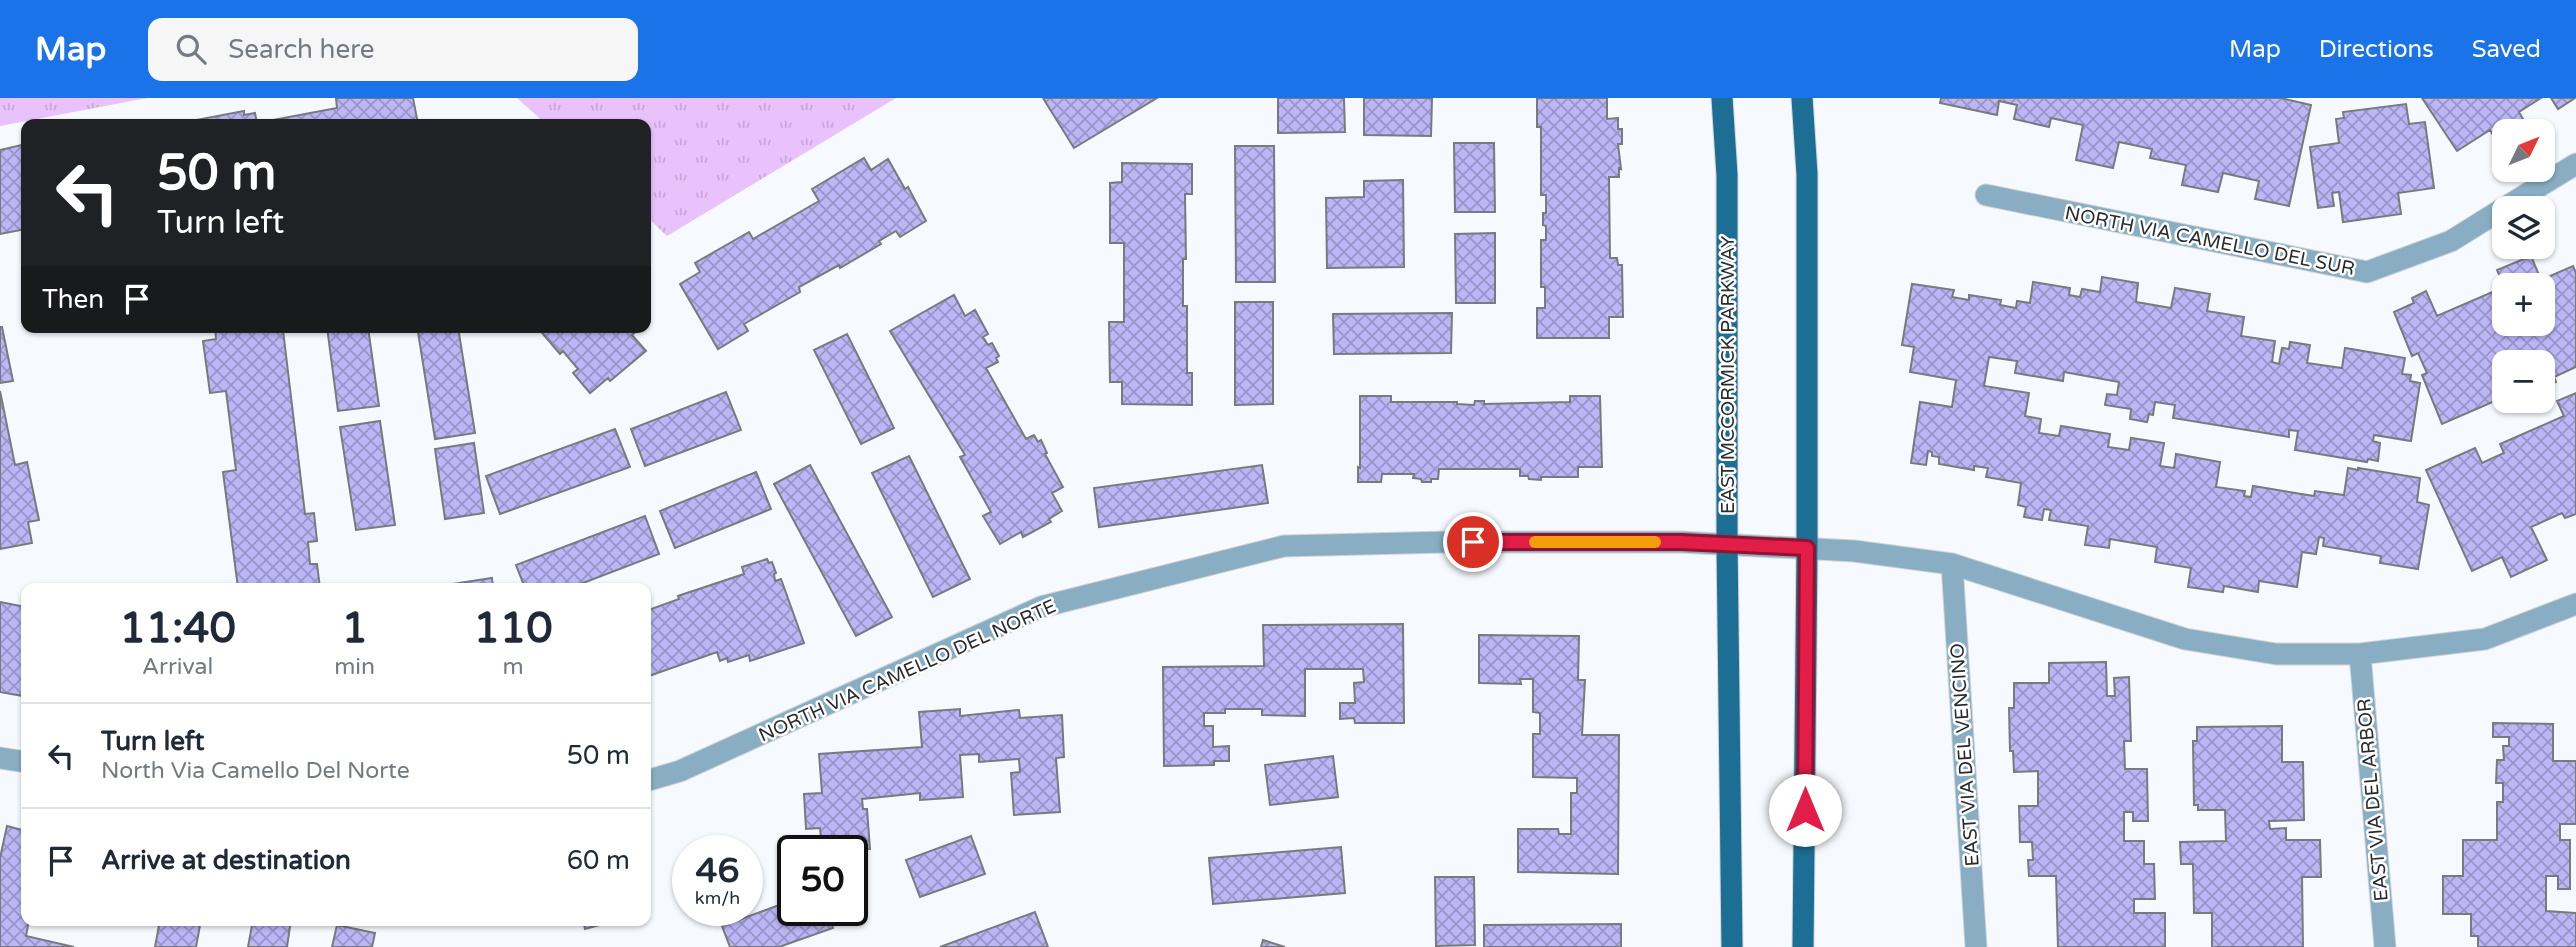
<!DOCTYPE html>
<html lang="en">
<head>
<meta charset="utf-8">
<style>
  body { margin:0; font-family:"Varela Round",sans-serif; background:#f6f6f7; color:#1f2937; height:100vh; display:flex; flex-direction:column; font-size:26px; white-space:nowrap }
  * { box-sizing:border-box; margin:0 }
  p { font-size:23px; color:#747a83 }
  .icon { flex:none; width:38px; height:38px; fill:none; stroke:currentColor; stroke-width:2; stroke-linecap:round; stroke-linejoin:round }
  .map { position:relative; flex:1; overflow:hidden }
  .details { position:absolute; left:21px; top:485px; width:630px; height:343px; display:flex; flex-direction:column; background:#fff; border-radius:14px; box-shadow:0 2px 5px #0004 }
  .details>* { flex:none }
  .banner { position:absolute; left:21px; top:21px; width:630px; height:214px; border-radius:14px; box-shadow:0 2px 5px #0004; background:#202124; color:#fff; overflow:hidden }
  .needle { width:46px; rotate:47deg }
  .buttons { position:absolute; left:2492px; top:21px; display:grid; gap:14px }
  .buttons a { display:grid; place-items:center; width:63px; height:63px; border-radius:14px; background:#fff; box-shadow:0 2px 5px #0004; font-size:35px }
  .speed { position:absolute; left:672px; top:737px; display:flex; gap:14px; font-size:35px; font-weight:700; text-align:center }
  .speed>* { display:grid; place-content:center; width:91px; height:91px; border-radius:50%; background:#fff; box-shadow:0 2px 5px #0004; line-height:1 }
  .speed small { font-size:18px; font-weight:400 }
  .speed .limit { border:4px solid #111; border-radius:10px; background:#fff; color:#111 }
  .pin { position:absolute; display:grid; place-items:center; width:60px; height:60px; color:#fff; margin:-30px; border:4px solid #fff; border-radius:50%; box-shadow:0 2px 7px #0007 }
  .me { position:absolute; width:77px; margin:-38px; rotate:0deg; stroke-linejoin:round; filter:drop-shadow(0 0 5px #0008) }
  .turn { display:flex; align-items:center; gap:24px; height:147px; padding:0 21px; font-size:32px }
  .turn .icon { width:91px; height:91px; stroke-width:2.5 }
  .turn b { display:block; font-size:49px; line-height:60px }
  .then { display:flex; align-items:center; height:66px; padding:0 21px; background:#0003; gap:14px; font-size:26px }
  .eta { display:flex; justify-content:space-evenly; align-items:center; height:119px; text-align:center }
  .eta b { font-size:42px; font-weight:700; line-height:49px }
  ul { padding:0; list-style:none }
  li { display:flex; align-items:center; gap:21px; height:105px; padding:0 21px; border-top:2px solid #e0e1e3 }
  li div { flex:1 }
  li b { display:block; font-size:26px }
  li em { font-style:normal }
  header { display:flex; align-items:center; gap:42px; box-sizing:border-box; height:98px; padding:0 35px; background:#1a73e8; color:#fff }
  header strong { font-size:33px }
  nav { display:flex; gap:38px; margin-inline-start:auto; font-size:24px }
  .search { width:490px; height:63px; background:#f6f6f7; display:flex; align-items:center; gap:18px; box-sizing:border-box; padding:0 24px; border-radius:14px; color:#747a83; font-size:26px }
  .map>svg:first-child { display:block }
</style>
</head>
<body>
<header>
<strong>Map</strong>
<div class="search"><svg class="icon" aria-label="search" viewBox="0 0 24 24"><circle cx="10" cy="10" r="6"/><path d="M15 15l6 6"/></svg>Search here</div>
<nav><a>Map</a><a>Directions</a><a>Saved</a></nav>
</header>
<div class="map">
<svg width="2576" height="849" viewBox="0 0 2576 849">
  <defs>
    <pattern id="grass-tufts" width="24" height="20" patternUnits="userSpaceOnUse" patternTransform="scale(1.75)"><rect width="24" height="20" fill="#e9c1fb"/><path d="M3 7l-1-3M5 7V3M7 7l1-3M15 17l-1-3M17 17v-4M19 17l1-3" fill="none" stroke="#c8a6d7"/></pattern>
    <pattern id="building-cross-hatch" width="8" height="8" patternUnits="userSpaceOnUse" patternTransform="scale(1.75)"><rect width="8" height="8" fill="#bcb6f6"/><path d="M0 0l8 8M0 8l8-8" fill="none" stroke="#9994c8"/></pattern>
  </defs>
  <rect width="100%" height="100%" fill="#f6f9fe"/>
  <path fill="url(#grass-tufts)" d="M 0,0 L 147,0 L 0,28 Z
    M 517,0 L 896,0 L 667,138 L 646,118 L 646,26 L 546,26 Z"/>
  <path fill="url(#building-cross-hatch)" stroke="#79797e" stroke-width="2" d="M 336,0 L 413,0 L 418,26 L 196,26 L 196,22 L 244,13 L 244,17 L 255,15 L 257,25 L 337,10 Z
    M 1043,0 L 1157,0 L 1074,50 Z
    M 1278,0 L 1344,0 L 1345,34 L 1278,35 Z
    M 1364,0 L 1432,0 L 1431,38 L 1364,37 Z
    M 1537,0 L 1607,0 L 1607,21 L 1618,20 L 1618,31 L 1622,31 L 1622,46 L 1618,46 L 1621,71 L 1619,70 L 1619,79 L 1609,79 L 1610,160 L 1617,160 L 1618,167 L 1622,167 L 1623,219 L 1609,219 L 1609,240 L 1537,240 L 1537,210 L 1545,210 L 1545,189 L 1541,189 L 1541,142 L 1546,142 L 1546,128 L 1543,127 L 1543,115 L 1546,115 L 1546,97 L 1541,97 L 1541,29 L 1537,29 Z
    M 1941,0 L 2281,0 L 2311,7 L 2289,108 L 2255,101 L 2259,83 L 2223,75 L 2218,94 L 2182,87 L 2186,67 L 2150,60 L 2152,51 L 2119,44 L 2113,70 L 2076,62 L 2083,27 L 2051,20 L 2049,29 L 2014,21 L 2017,7 L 1999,3 L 1997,17 L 1940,5 Z
    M 2422,0 L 2541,0 L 2519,14 L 2527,28 L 2518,33 L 2504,33 L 2504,42 L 2498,46 L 2490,32 L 2457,53 Z
    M 2551,0 L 2575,0 L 2558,11 Z
    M 2406,6 L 2409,26 L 2425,24 L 2434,90 L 2398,95 L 2401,116 L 2343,124 L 2339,94 L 2332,95 L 2334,108 L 2318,110 L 2310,49 L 2339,45 L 2336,21 L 2344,20 L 2343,14 Z
    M 1454,45 L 1494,45 L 1495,114 L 1455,114 Z
    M 26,46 L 26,131 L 0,136 L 0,52 Z
    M 1235,48 L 1274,48 L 1275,184 L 1236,184 Z
    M 864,60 L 871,72 L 888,61 L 905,91 L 908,89 L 926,123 L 900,139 L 896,133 L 879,143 L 881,146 L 840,170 L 839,167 L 799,189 L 800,194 L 744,226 L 748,233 L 718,251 L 680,186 L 700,174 L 695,165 L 749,134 L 753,141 L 819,103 L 812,91 Z
    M 1122,65 L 1192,66 L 1192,96 L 1185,96 L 1186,161 L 1183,161 L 1183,208 L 1187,208 L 1187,275 L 1192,275 L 1192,307 L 1122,306 L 1122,284 L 1110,284 L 1109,224 L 1124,224 L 1124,145 L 1110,145 L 1110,85 L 1122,84 Z
    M 1403,82 L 1404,169 L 1327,170 L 1326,100 L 1364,99 L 1364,83 Z
    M 1495,135 L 1495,205 L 1456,205 L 1455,136 Z
    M 2531,158 L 2541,182 L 2573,168 L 2576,175 L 2576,269 L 2554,279 L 2556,284 L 2543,290 L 2543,264 L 2504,264 L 2504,299 L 2442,326 L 2422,277 L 2427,275 L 2418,255 L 2412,258 L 2394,214 L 2414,205 L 2412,200 L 2426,193 L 2437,218 L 2504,189 L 2504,226 L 2543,226 L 2543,187 L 2504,188 L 2497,172 Z
    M 2102,179 L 2138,185 L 2136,204 L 2171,210 L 2175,190 L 2210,196 L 2207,213 L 2244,219 L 2241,238 L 2275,243 L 2272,264 L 2279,266 L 2282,250 L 2289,251 L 2290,244 L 2310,247 L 2307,265 L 2342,270 L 2345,250 L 2405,260 L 2402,276 L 2411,277 L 2410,283 L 2420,285 L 2411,343 L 2374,337 L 2373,343 L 2380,345 L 2378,363 L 2368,361 L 2367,364 L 2295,352 L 2298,333 L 2289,332 L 2289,339 L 2173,320 L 2175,307 L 2155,304 L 2153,317 L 2149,316 L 2147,324 L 2130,321 L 2131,311 L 2105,307 L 2107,296 L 2117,297 L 2119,284 L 2064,274 L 2063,283 L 2015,275 L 2017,263 L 1989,259 L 1984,288 L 2029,295 L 2025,318 L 2041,321 L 2039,335 L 2059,338 L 2061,328 L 2110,336 L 2108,349 L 2129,352 L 2131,340 L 2164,345 L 2160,368 L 2174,370 L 2176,356 L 2220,364 L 2216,389 L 2245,393 L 2244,398 L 2251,399 L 2253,388 L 2314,398 L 2315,393 L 2344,397 L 2348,370 L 2358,372 L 2358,370 L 2420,380 L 2417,404 L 2429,407 L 2418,471 L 2380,465 L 2381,458 L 2323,448 L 2324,440 L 2319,439 L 2316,456 L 2302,454 L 2297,489 L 2259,483 L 2258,494 L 2224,488 L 2223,494 L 2188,489 L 2191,470 L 2155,464 L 2157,449 L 2110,441 L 2109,450 L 2085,447 L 2088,428 L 2049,422 L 2051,412 L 2044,411 L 2042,422 L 2024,419 L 2026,409 L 2018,407 L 2021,385 L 1986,379 L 1988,370 L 1974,368 L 1974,372 L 1939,366 L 1939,359 L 1932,358 L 1932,354 L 1928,353 L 1926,367 L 1911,365 L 1920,304 L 1952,309 L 1956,282 L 1910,274 L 1914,249 L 1902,247 L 1912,186 L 1954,192 L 1952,199 L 1969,202 L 1969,197 L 2001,202 L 2000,207 L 2016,210 L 2017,203 L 2030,205 L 2033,184 L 2070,190 L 2069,197 L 2080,199 L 2082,191 L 2100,194 Z
    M 954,197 L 965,218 L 975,212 L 988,236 L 983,239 L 988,247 L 992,245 L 999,258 L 996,260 L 998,264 L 986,270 L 1026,341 L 1034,337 L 1038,344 L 1041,342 L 1047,355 L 1045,356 L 1063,389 L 1052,395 L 1062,413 L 1049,421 L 1051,424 L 1023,439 L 1021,434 L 1000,446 L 983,418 L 991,414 L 960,359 L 965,357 L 890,233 Z
    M 1235,204 L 1273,204 L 1273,306 L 1235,307 Z
    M 1452,215 L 1451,255 L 1334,256 L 1333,216 Z
    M 0,229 L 2,229 L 13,283 L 0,285 Z
    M 215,229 L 294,229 L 294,231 L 283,232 L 305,416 L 314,415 L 317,443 L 308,444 L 310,466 L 317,466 L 320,490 L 238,490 L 223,374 L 236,372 L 226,293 L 210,295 L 203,243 L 216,241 Z
    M 327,229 L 368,229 L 379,308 L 338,313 Z
    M 449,229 L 458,229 L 475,335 L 435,341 L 418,234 Z
    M 537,229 L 641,229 L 632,237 L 646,253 L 610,283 L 608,280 L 590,295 L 573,275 L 578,271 L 563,253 L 560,256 Z
    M 847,236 L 894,330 L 861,346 L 814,252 Z
    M 0,293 L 15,367 L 27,364 L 39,422 L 28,424 L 32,445 L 0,451 Z
    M 726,294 L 741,332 L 645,368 L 631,331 Z
    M 2576,295 L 2576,416 L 2565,420 L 2562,415 L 2531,429 L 2547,462 L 2511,479 L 2502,459 L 2472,473 L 2426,372 L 2475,350 L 2482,365 L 2504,355 L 2500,346 L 2564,318 L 2557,303 Z
    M 1360,298 L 1391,298 L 1391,304 L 1457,304 L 1457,306 L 1474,307 L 1475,303 L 1484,303 L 1484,306 L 1570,304 L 1570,298 L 1600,298 L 1602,369 L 1578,369 L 1578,379 L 1541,379 L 1541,382 L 1529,381 L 1528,378 L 1520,378 L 1520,371 L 1439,371 L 1438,381 L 1431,381 L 1431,384 L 1422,384 L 1421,381 L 1413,380 L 1414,376 L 1382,376 L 1381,384 L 1358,384 L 1358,369 L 1360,370 Z
    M 380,323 L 395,427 L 356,432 L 340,329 Z
    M 615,331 L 630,369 L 500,416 L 486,378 Z
    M 474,345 L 484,415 L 445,421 L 435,351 Z
    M 909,358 L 970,481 L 933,499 L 872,375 Z
    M 810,367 L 892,519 L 856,538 L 774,386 Z
    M 1262,367 L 1268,405 L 1099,429 L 1094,390 Z
    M 756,374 L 771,411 L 675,450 L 660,413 Z
    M 645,418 L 659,456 L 570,490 L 525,490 L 516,467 Z
    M 767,461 L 769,465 L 772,464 L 776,475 L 774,476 L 775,483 L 781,481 L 804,545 L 750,563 L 749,557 L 728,564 L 727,560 L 720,563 L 717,554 L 646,579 L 646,513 L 679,501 L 678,498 L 744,476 L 742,469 Z
    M 492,480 L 493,490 L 452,490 L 452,486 Z
    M 0,504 L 26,509 L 26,587 L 23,598 L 0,594 Z
    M 1403,526 L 1404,625 L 1355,625 L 1354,620 L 1340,621 L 1340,605 L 1355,605 L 1354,585 L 1364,584 L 1363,571 L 1305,571 L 1305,618 L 1262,617 L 1262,611 L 1225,611 L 1225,615 L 1204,615 L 1204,628 L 1213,628 L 1213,649 L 1229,648 L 1229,663 L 1214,663 L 1214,667 L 1164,668 L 1163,569 L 1264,568 L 1263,527 Z
    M 1479,537 L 1579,538 L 1578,582 L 1585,582 L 1582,637 L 1619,637 L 1618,776 L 1518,774 L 1518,731 L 1558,731 L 1559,736 L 1571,736 L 1571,695 L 1577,695 L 1577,680 L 1533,679 L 1533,636 L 1540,636 L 1540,615 L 1533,614 L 1533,581 L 1520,581 L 1521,586 L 1479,585 Z
    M 2106,564 L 2107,598 L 2115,598 L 2114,580 L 2129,579 L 2131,643 L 2124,643 L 2125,671 L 2147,671 L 2148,723 L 2133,723 L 2133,714 L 2124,714 L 2124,743 L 2144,743 L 2144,766 L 2154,766 L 2155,801 L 2134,801 L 2134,815 L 2165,815 L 2165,849 L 2058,849 L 2056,778 L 2029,778 L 2028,762 L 2033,762 L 2032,744 L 2020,744 L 2019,708 L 2038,708 L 2038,673 L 2014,674 L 2013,653 L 2010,653 L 2009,610 L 2014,610 L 2014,585 L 2049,585 L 2049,565 Z
    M 960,611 L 960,618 L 1019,612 L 1020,620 L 1062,617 L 1064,659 L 1056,660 L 1060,714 L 1014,717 L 1011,675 L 1020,674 L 1019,661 L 979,664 L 979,656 L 960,657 L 963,699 L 920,702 L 920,695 L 862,701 L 863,711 L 867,711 L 870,751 L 822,752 L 820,730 L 806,731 L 804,696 L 822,695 L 819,656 L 922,649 L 919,614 Z
    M 2493,625 L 2553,626 L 2553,663 L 2576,663 L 2576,726 L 2560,726 L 2560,742 L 2570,742 L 2570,791 L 2558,791 L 2558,778 L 2546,778 L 2546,813 L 2576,815 L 2576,849 L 2478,849 L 2478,838 L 2471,838 L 2471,816 L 2443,816 L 2443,778 L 2463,778 L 2463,742 L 2497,742 L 2497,704 L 2503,704 L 2503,685 L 2496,685 L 2497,662 L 2504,662 L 2503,648 L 2509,648 L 2509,639 L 2493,639 Z
    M 2282,628 L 2282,664 L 2303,664 L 2304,722 L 2269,723 L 2270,731 L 2286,730 L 2286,742 L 2320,742 L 2321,779 L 2302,779 L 2303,849 L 2212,849 L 2212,815 L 2194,815 L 2193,766 L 2181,766 L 2180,744 L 2226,743 L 2225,712 L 2198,712 L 2198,707 L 2194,707 L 2193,643 L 2197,643 L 2197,629 Z
    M 1333,658 L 1338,699 L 1270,707 L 1265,667 Z
    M 7,728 L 26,733 L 26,822 L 29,822 L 26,838 L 74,849 L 0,849 L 0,760 Z
    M 971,738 L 985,776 L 920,799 L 906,762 Z
    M 1341,749 L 1345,795 L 1213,806 L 1209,760 Z
    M 1435,779 L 1474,779 L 1475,847 L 1436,848 Z
    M 793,802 L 793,812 L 826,812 L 833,830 L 779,849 L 730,849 L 722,828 Z
    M 1035,814 L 1048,849 L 940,849 Z
    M 160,822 L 201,822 L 196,849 L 155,849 Z
    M 253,822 L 291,822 L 287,849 L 248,849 Z
    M 583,822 L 618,822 L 585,831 Z
    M 1621,826 L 1621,849 L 1484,849 L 1484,827 Z
    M 337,827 L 375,835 L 372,849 L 332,849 Z
    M 1263,842 L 1285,849 L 1261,849 Z"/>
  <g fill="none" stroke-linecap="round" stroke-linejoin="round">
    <g stroke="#d1d4d8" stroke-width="23">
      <path id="minor" d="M 1986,97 L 2367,174 L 2451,143 L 2504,110
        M 2504,110 L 2576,66
        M 1952,466 L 1976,849
        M 2360,556 L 2385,849
        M 0,660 L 26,664
        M 646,683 L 680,673 L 1041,509 L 1284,448 L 1447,444 L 1681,444 L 1854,453 L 1952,466 L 2185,541 L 2276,556 L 2360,556 L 2485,541 L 2576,506"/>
    </g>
    <g stroke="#d1d4d8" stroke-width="23">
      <path id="major" d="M 1722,0 L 1727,77 L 1727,445 L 1732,849
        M 1802,0 L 1807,76 L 1807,451 L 1803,849"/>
    </g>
    <use href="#minor" stroke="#89aec3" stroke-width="21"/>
    <use href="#major" stroke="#1c6e94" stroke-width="21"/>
  </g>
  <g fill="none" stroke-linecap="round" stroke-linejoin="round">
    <g stroke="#92132f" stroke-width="18">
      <path id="route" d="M 1473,444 L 1681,444 L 1807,450 L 1805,712"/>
    </g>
    <use href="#route" stroke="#e11d48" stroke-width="12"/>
    <path stroke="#f59e0b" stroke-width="12" d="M 1535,444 L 1655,444"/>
  </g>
  <g text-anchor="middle" stroke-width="5" stroke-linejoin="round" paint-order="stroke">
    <g font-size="19" fill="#2a2b2d" stroke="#fff">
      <text transform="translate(2210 142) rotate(11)" y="7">NORTH VIA CAMELLO DEL SUR</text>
      <text transform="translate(1727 277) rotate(-90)" y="7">EAST MCCORMICK PARKWAY</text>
      <text transform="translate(907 572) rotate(-24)" y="7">NORTH VIA CAMELLO DEL NORTE</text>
      <text transform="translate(1964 657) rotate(-94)" y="7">EAST VIA DEL VENCINO</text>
      <text transform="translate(2372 702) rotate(-95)" y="7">EAST VIA DEL ARBOR</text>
    </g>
  </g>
</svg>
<div class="buttons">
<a><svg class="needle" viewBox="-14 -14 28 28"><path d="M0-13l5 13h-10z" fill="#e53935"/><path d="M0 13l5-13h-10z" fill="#747a83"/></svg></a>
<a><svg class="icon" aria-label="layers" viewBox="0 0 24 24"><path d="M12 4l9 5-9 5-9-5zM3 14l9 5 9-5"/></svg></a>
<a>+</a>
<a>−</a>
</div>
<div class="speed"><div>46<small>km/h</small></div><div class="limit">50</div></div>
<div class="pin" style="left:1473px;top:444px;background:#d93025"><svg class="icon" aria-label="arrive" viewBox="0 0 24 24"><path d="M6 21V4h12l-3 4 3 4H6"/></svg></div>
<svg class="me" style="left:1805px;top:712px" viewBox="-20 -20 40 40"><circle r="19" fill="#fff"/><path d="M0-13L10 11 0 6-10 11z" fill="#e11d48"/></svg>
<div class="banner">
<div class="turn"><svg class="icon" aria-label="left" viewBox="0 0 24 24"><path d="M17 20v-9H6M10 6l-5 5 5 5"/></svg><div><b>50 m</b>Turn left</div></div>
<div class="then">Then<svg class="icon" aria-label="arrive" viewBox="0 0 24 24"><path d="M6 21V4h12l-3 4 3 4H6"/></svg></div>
</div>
<section class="details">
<div class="eta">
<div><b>11:40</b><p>Arrival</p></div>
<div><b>1</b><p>min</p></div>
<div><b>110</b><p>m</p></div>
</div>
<ul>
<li><svg class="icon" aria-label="left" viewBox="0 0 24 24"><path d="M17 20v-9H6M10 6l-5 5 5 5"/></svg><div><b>Turn left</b><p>North Via Camello Del Norte</p></div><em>50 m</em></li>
<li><svg class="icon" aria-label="arrive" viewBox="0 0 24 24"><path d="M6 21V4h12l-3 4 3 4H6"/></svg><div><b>Arrive at destination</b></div><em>60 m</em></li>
</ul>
</section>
</div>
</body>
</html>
